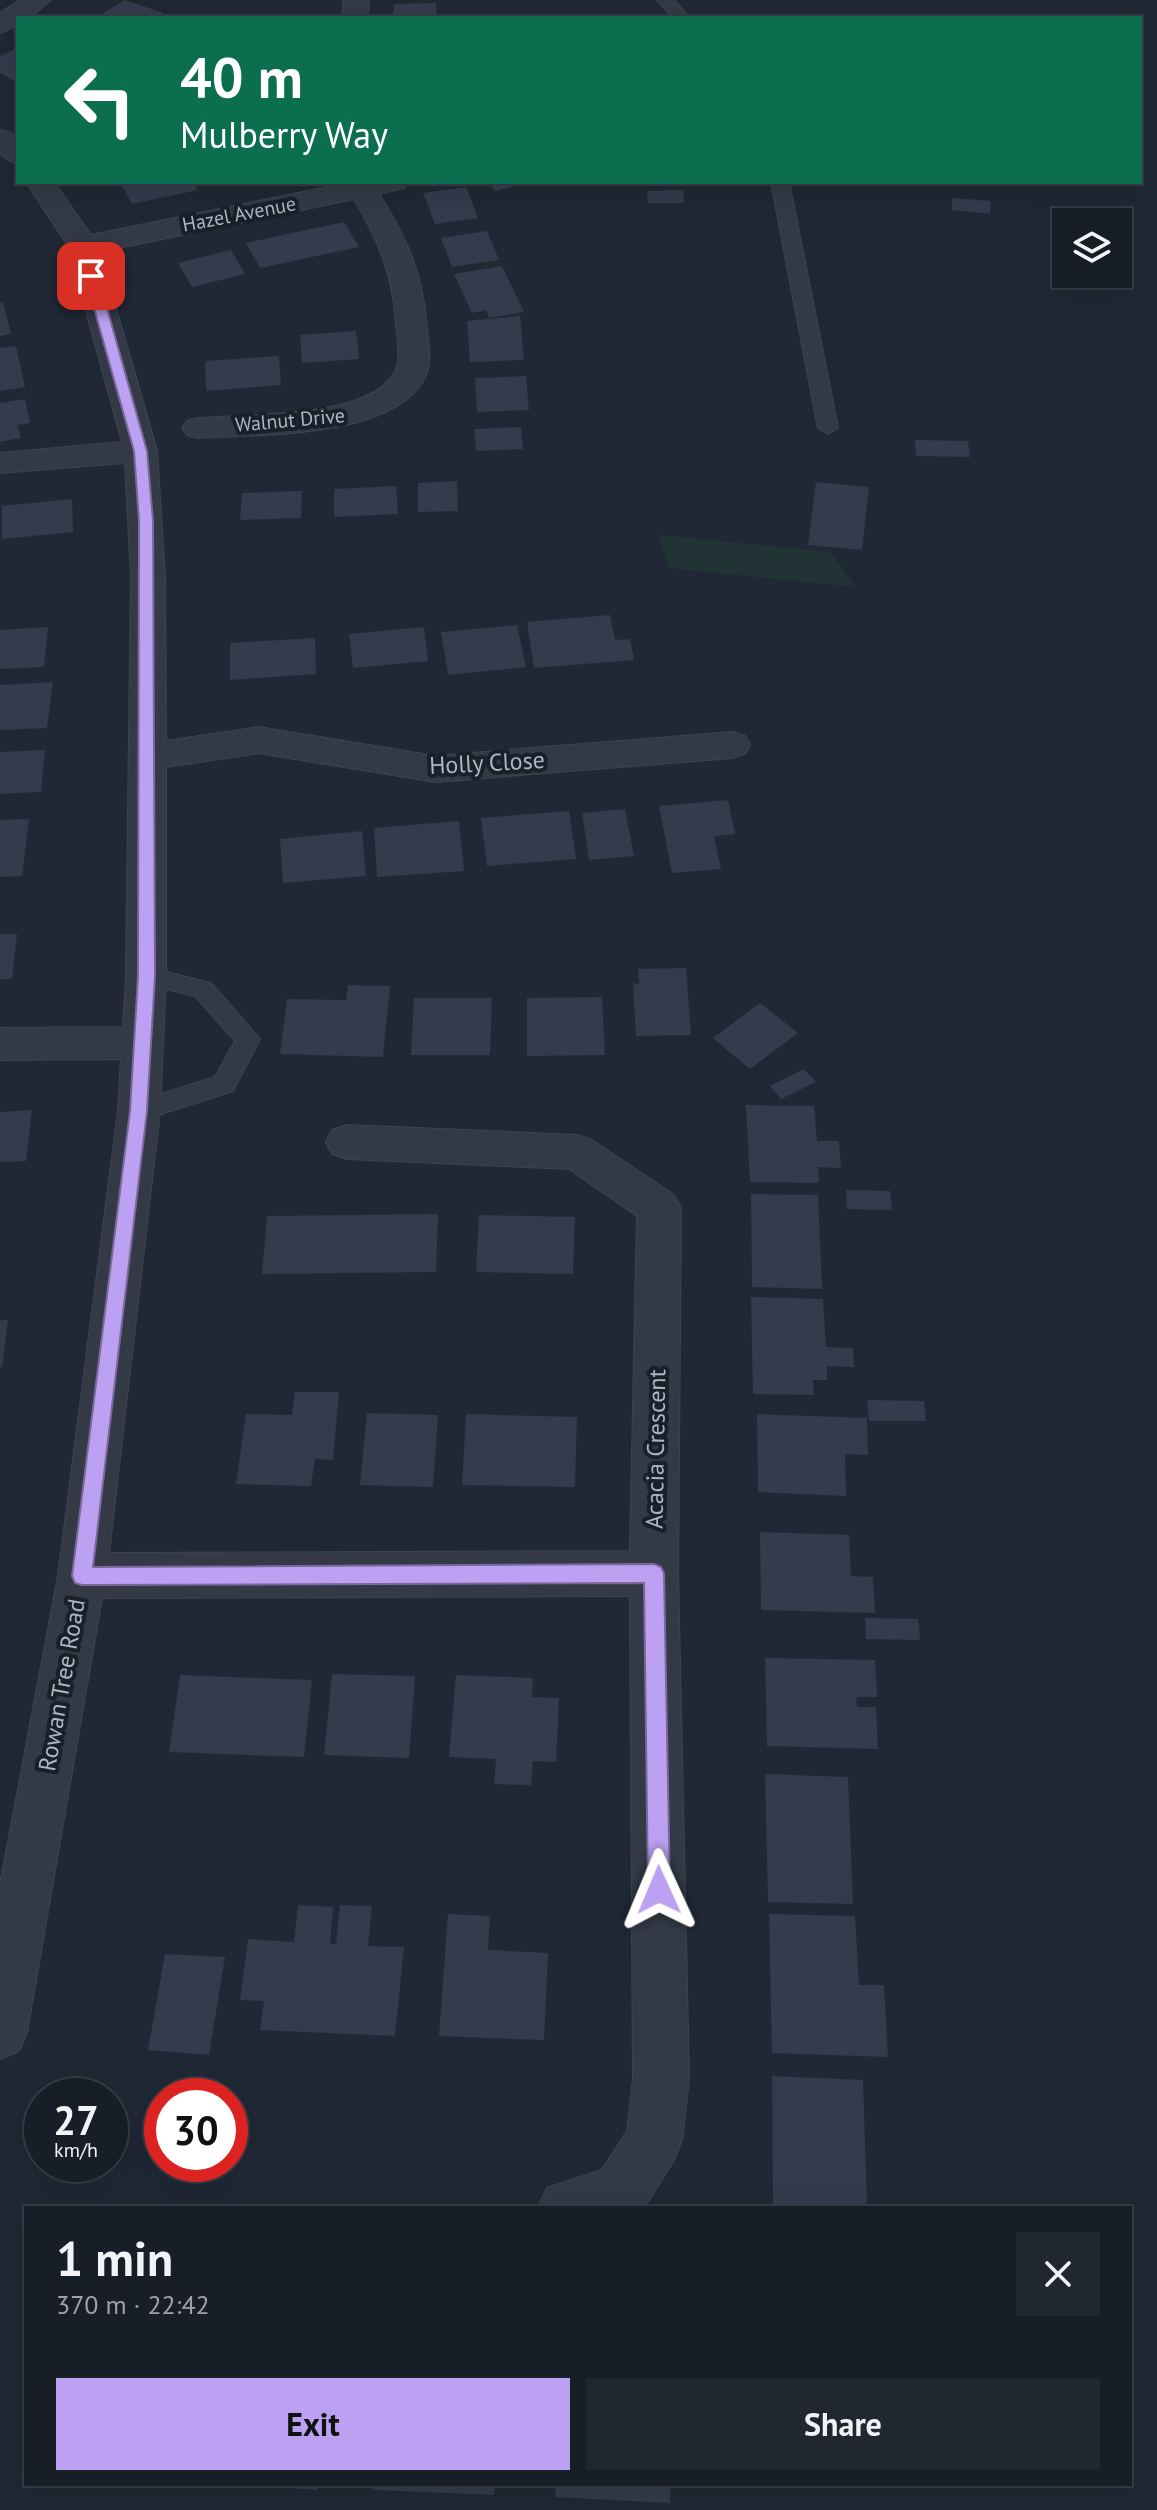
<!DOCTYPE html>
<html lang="en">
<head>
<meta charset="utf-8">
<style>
  body { margin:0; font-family:"PT Sans",sans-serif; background:#212730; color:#f1f3f6; height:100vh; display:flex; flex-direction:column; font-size:30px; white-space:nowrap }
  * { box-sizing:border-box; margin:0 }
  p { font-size:26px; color:#9fa2a8 }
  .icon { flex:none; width:44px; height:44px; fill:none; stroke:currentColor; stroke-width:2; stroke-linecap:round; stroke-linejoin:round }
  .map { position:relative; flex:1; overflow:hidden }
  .panel { position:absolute; left:24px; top:2206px; width:1108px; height:280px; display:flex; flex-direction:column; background:#181e28; border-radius:0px; box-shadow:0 8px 32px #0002,0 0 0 2px #363c45 }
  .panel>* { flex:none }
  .banner { position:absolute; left:16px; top:16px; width:1126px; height:168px; border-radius:0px; box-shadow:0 8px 32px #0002,0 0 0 2px #363c45; background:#0b6e4f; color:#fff; overflow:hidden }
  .fabs { position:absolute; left:1052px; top:208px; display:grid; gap:16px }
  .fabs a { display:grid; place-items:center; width:80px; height:80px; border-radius:0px; background:#181e28; box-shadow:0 8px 32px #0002,0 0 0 2px #363c45; font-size:40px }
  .speed { position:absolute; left:24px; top:2078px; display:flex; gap:16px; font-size:40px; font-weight:700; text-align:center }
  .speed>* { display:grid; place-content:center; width:104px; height:104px; border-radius:50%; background:#181e28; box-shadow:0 8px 32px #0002,0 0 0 2px #363c45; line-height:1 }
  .speed small { font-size:20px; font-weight:400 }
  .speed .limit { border:12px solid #d22; background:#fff; color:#111 }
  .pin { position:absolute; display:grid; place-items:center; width:68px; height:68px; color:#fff; margin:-34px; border-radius:16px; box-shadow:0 4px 12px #0006 }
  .me { position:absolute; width:88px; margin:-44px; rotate:359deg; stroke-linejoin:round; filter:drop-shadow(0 0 6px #0008) }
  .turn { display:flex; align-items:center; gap:28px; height:168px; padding:0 32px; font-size:36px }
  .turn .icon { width:104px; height:104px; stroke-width:2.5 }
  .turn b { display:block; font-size:56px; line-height:68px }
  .round { display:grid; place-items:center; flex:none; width:84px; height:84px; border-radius:0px; background:#212730 }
  .summary { display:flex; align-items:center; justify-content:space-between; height:136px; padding:0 32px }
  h1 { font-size:48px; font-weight:600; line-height:60px }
  .cta { display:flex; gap:16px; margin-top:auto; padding:16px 32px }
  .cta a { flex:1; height:92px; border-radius:0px; background:#bca0f2; color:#111; font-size:32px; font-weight:600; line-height:92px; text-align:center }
  .cta a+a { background:#212730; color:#f1f3f6 }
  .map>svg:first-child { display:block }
</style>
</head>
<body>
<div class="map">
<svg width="1157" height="2510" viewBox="0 0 1157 2510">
  <rect width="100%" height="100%" fill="#202835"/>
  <path fill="#223336" d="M 659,535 L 831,552 L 856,587 L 669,568 Z"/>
  <path fill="#323c4c" d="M 124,0 L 143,6 L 163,13 L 156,18 L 99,16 Z
    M 436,3 L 437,18 L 393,18 L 394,4 Z
    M 16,49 L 18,80 L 14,81 L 0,73 L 0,56 Z
    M 120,182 L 193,182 L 198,190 L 132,204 Z
    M 488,182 L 526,182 L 526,183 L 495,191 Z
    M 466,187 L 478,218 L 435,224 L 423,193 Z
    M 683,190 L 684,203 L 648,203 L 647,191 Z
    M 953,198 L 991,201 L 990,214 L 951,210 Z
    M 344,222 L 359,247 L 260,268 L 246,243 Z
    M 487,231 L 499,260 L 452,267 L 441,238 Z
    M 231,250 L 245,274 L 192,287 L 178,263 Z
    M 502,266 L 524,312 L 489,318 L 486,310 L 472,313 L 454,274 Z
    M 3,302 L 11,334 L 0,336 L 0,303 Z
    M 520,316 L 524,360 L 470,362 L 467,321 Z
    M 356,331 L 359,359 L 302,363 L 300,335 Z
    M 16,346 L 25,387 L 0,391 L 0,348 Z
    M 279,356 L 281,385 L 206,391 L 205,361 Z
    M 526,376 L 529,410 L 477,412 L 475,378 Z
    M 25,399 L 30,423 L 17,425 L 21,438 L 0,442 L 0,403 Z
    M 521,427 L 523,449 L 476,451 L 474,429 Z
    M 915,440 L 968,441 L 970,457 L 916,456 Z
    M 457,481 L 458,511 L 418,512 L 418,483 Z
    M 816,482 L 869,487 L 862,550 L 808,545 Z
    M 396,486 L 398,514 L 334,517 L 334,489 Z
    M 302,491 L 301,518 L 240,520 L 242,493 Z
    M 72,499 L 73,532 L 2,539 L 2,506 Z
    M 610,615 L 615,640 L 630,639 L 634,660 L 534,668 L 527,622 Z
    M 517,625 L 526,667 L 448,675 L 441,632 Z
    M 48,627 L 44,667 L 0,669 L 0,630 Z
    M 424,627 L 428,661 L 353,668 L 349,634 Z
    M 315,638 L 316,674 L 230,680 L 230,643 Z
    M 53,682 L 47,728 L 0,730 L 0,685 Z
    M 45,750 L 41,792 L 0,794 L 0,752 Z
    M 728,800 L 735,834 L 714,836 L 721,869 L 672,873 L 659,806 Z
    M 625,809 L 634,856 L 589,860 L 582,813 Z
    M 569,811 L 576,859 L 487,866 L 481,818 Z
    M 29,819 L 22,876 L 0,877 L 0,820 Z
    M 459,821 L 464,871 L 377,877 L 374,828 Z
    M 362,831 L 366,876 L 283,883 L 280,839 Z
    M 0,934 L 17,934 L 12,979 L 0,979 Z
    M 686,968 L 691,1035 L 636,1036 L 633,983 L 639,984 L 638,969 Z
    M 348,985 L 390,986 L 383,1057 L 280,1054 L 287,999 L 346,1000 Z
    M 602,997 L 605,1055 L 527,1056 L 527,998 Z
    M 414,998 L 492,998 L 490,1055 L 411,1055 Z
    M 760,1003 L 798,1033 L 750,1069 L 713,1038 Z
    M 804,1069 L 816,1082 L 781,1099 L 770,1086 Z
    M 746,1105 L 814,1106 L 817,1141 L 839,1141 L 841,1168 L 818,1167 L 819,1183 L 750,1182 Z
    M 32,1110 L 26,1161 L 0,1162 L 0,1112 Z
    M 846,1190 L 890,1191 L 892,1210 L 847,1209 Z
    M 751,1194 L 818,1195 L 822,1289 L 752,1287 Z
    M 438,1214 L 436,1272 L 262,1274 L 267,1216 Z
    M 479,1215 L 575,1217 L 573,1274 L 476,1272 Z
    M 751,1297 L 823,1299 L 826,1347 L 853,1348 L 854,1367 L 827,1366 L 827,1380 L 813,1380 L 814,1395 L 753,1394 Z
    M 0,1320 L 8,1320 L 2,1367 L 0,1367 Z
    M 295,1392 L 339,1392 L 333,1460 L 315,1459 L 311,1486 L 236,1484 L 246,1414 L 292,1415 Z
    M 867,1400 L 924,1401 L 926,1421 L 869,1421 Z
    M 367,1413 L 438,1415 L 433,1487 L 360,1485 Z
    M 466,1414 L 577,1417 L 575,1487 L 462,1485 Z
    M 757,1414 L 867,1418 L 868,1455 L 845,1454 L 846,1496 L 758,1492 Z
    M 760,1532 L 849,1535 L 851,1576 L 873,1577 L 875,1613 L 761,1610 Z
    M 865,1618 L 918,1619 L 920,1640 L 866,1639 Z
    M 765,1658 L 875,1660 L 877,1697 L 856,1697 L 857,1707 L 876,1707 L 878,1749 L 767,1746 Z
    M 332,1674 L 415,1676 L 409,1758 L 324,1755 Z
    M 180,1675 L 312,1680 L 304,1757 L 169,1752 Z
    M 456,1675 L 533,1678 L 532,1697 L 559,1698 L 556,1762 L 533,1761 L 531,1785 L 494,1784 L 496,1759 L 449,1757 Z
    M 765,1774 L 848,1777 L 853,1904 L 768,1902 Z
    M 298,1905 L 333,1907 L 330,1944 L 336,1944 L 340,1905 L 372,1906 L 368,1946 L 404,1947 L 395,2036 L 260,2030 L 264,2001 L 240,2000 L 248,1939 L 294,1942 Z
    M 448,1914 L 490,1916 L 488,1950 L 548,1953 L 544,2040 L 439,2036 Z
    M 769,1914 L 855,1916 L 859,1985 L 884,1985 L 888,2057 L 772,2053 Z
    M 165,1954 L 225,1957 L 209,2055 L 148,2050 Z
    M 772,2076 L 863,2080 L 867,2208 L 773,2204 Z
    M 254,2484 L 318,2484 L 318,2490 L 254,2486 Z
    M 372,2484 L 495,2484 L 494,2495 L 372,2490 Z
    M 556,2484 L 671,2484 L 670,2503 L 555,2497 Z"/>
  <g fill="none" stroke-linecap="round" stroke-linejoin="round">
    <g stroke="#3d444f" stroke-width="2">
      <path id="service" d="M 657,0 L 674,0 L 690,18 L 673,18 Z
        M 771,182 L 789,182 L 838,428 L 828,434 L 818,428 Z
        M 146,967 L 211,983 L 260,1039 L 233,1091 L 139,1121 L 130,1118 L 127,1111 L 130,1104 L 215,1077 L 235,1041 L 195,996 L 138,982 L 134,976 L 138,970 Z"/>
    </g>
    <g stroke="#3d444f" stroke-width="2">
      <path id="minor" d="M 20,0 L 51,0 L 29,18 L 18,18 L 18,25 L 0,33 L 0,13 Z
        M 343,0 L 369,0 L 368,16 L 343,18 Z
        M 0,130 L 10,132 L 18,139 L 18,163 L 8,160 L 0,153 Z
        M 26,182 L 54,182 L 91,235 L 352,182 L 408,182 L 404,188 L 379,194 C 408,240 423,274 427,329 C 429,345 432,362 425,377 C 396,439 256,434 198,438 L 187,435 L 182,428 L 187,421 L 198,418 C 246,414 369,419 394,373 C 402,359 397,339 396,324 C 393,275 379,241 354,199 L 100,252 L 157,451 L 165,577 L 166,741 L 259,727 L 435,756 L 732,732 L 745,736 L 750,745 L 745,754 L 732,758 L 435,782 L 259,753 L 166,767 L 166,976 L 160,1111 L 109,1553 L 630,1551 L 637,1216 L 569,1169 L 347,1159 L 332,1154 L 326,1142 L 332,1130 L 347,1125 L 577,1135 L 592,1140 L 674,1195 L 681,1208 L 678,1573 L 689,2079 L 682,2140 L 674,2160 L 644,2208 L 538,2208 L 547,2188 L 602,2170 L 627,2131 L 633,2079 L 630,1596 L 102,1598 L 27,2032 L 19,2051 L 0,2059 L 0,1885 L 58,1576 L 118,1111 L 121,1059 L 0,1060 L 0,1028 L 123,1027 L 126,976 L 131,577 L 125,463 L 0,473 L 0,453 L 122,442 L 68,246 Z"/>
    </g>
    <use href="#service" fill="#333a46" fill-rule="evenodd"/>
    <use href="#minor" fill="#333a46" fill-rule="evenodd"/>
  </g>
  <path fill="#bca0f2" stroke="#7a689d" stroke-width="2" d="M 91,272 L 98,276 L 147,451 L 153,521 L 155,976 L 147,1111 L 93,1567 L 654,1564 L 661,1567 L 664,1573 L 670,1890 L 666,1897 L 659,1901 L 651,1897 L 648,1890 L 644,1583 L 82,1585 L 75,1583 L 72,1576 L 130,1111 L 138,976 L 139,521 L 134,451 L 85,276 Z"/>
  <g text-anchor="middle" stroke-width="8" stroke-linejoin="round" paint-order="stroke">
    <g font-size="20" fill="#adb5c3" stroke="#19202a">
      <text transform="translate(239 214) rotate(-11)" y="7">Hazel Avenue</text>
      <text transform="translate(290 420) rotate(-5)" y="7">Walnut Drive</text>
    </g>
    <g font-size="24" fill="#adb5c3" stroke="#19202a">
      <text transform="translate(487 763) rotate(-3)" y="8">Holly Close</text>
      <text transform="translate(656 1449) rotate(-89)" y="8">Acacia Crescent</text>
      <text transform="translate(62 1685) rotate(-80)" y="8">Rowan Tree Road</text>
    </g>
  </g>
</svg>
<div class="fabs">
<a><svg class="icon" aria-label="layers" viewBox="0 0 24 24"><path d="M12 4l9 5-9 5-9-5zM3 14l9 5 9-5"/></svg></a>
</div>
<div class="speed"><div>27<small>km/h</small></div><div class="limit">30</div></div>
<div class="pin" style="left:91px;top:276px;background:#d93025"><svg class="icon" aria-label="arrive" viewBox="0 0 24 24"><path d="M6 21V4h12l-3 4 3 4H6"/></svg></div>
<svg class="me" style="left:659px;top:1890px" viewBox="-20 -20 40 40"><path d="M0-17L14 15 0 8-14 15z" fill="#bca0f2" stroke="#fff" stroke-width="4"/></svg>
<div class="banner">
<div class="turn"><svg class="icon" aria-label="left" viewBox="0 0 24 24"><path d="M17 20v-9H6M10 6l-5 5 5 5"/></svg><div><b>40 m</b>Mulberry Way</div></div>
</div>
<section class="panel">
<div class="summary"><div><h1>1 min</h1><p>370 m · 22:42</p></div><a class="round"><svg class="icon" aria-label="close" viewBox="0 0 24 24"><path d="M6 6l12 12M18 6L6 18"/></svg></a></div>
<div class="cta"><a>Exit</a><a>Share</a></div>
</section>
</div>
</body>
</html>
